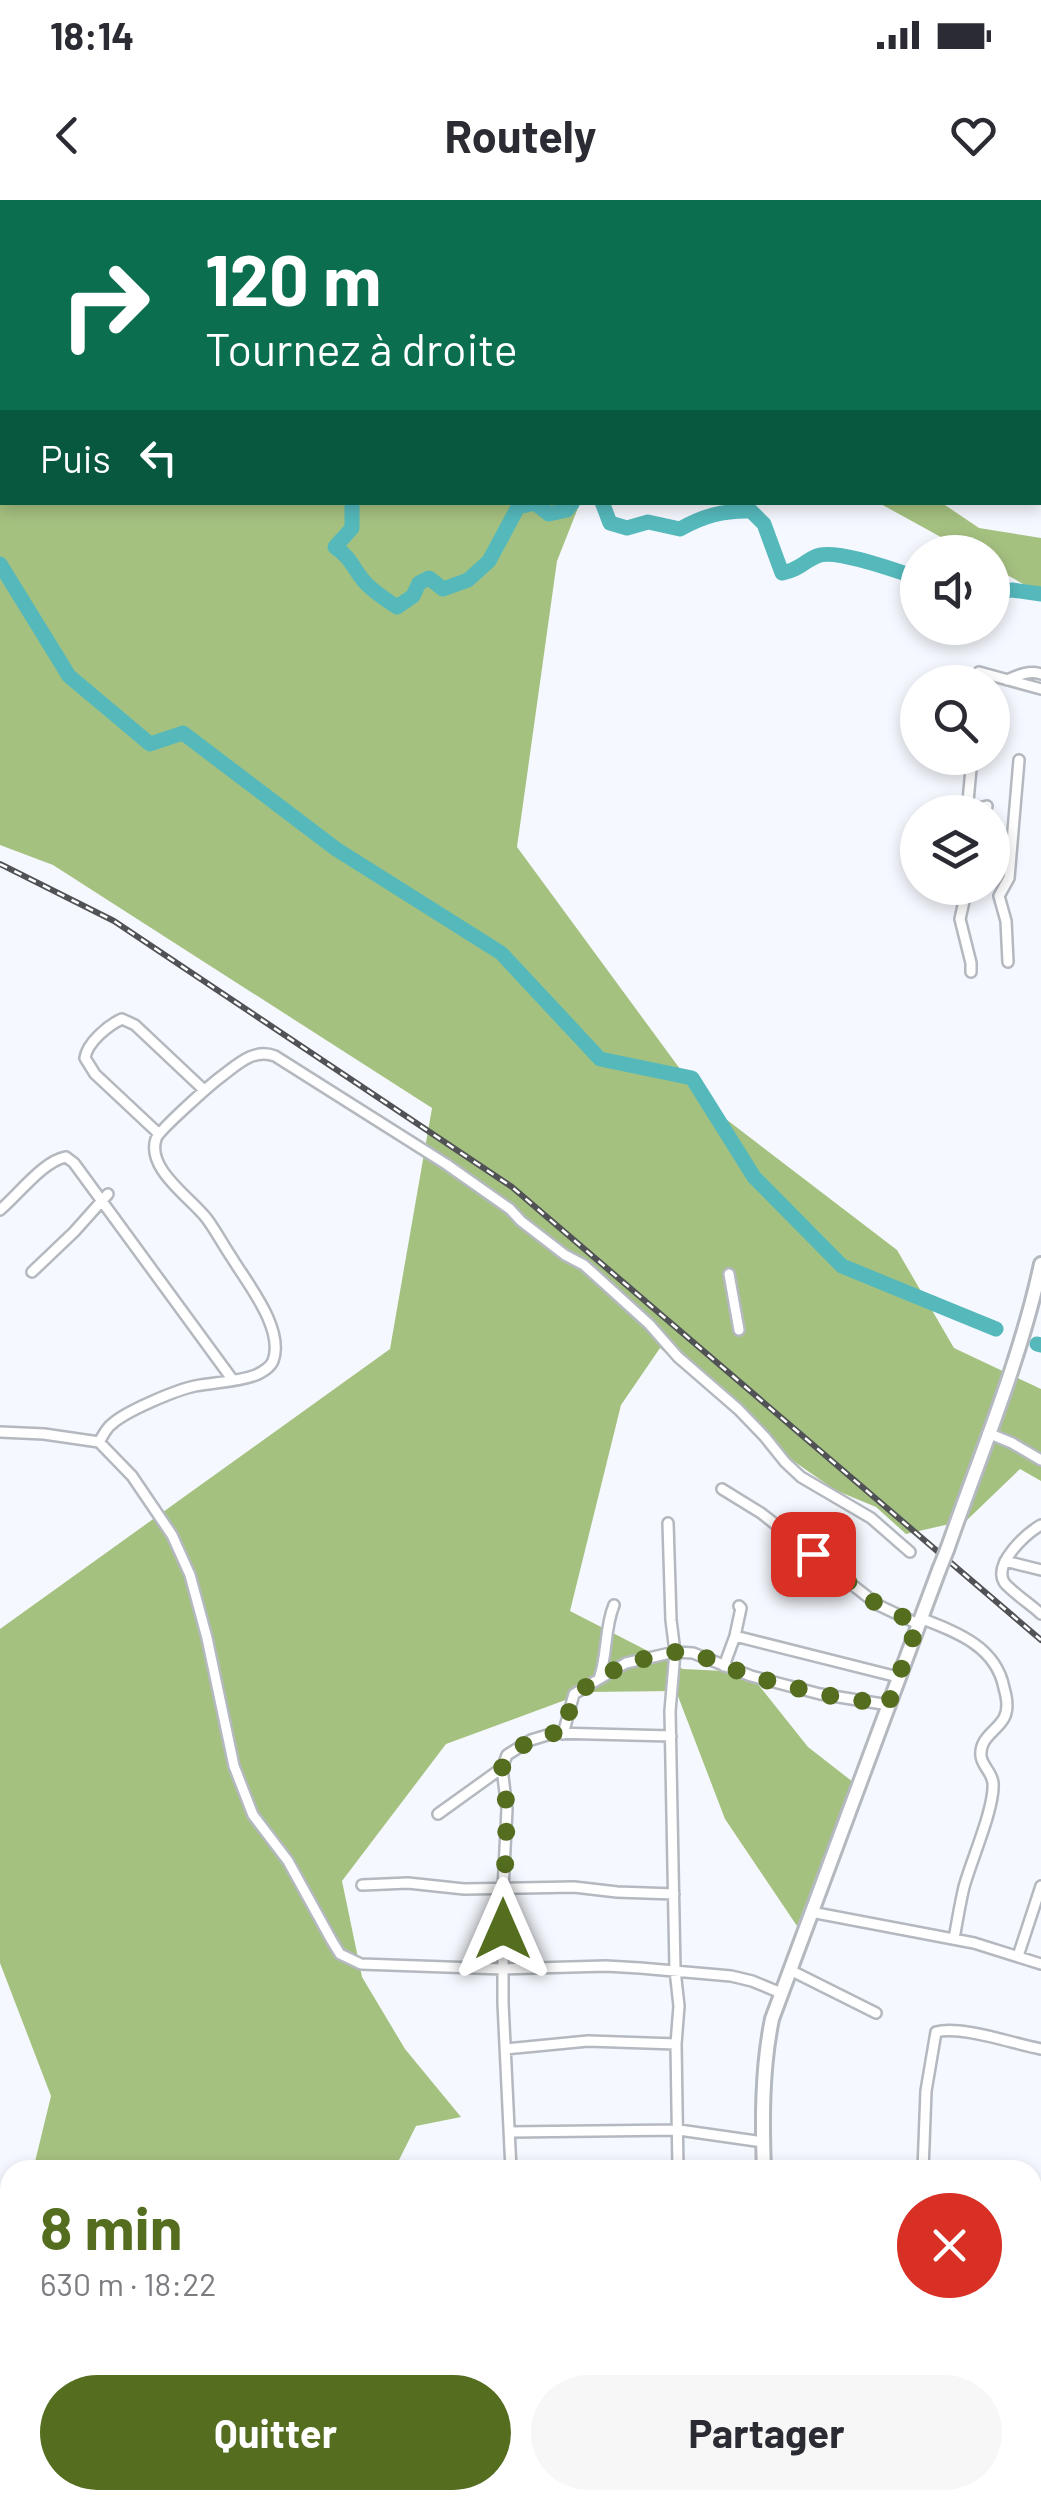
<!DOCTYPE html>
<html lang="fr">
<head>
<meta charset="utf-8">
<style>
  body { margin:0; font-family:Barlow,sans-serif; background:#f7f7f7; color:#2b2b33; height:100vh; display:flex; flex-direction:column; font-size:38px; white-space:nowrap }
  * { box-sizing:border-box; margin:0 }
  p { font-size:32px; color:#7c7c81 }
  .icon { flex:none; width:55px; height:55px; fill:none; stroke:currentColor; stroke-width:2; stroke-linecap:round; stroke-linejoin:round }
  .map { position:relative; flex:1; overflow:hidden }
  .side { position:absolute; left:0px; top:1960px; width:1042px; height:350px; display:flex; flex-direction:column; background:#fff; border-radius:30px 30px 0 0; box-shadow:0 5px 15px #0003 }
  .side>* { flex:none }
  .hud { position:absolute; left:0px; top:0px; width:1042px; height:305px; box-shadow:0 5px 15px #0003; background:#0b6e4f; color:#fff; overflow:hidden }
  .controls { position:absolute; left:900px; top:335px; display:grid; gap:20px }
  .controls a { display:grid; place-items:center; width:110px; height:110px; border-radius:50%; background:#fff; box-shadow:0 5px 15px #0003; font-size:50px }
  .pin { position:absolute; display:grid; place-items:center; width:85px; height:85px; color:#fff; margin:-42px; border-radius:20px; box-shadow:0 5px 15px #0006 }
  .me { position:absolute; width:110px; margin:-55px; rotate:0deg; stroke-linejoin:round; filter:drop-shadow(0 0 8px #0008) }
  .turn { display:flex; align-items:center; gap:35px; height:210px; padding:0 40px; font-size:45px }
  .turn .icon { width:130px; height:130px; stroke-width:2.5 }
  .turn b { display:block; font-size:70px; line-height:85px }
  .then { display:flex; align-items:center; height:95px; padding:0 40px; background:#0003; gap:20px; font-size:38px }
  .round { display:grid; place-items:center; flex:none; width:105px; height:105px; border-radius:52px; background:#f7f7f7 }
  .headline { display:flex; align-items:center; justify-content:space-between; height:170px; padding:0 40px }
  h1 { font-size:60px; font-weight:700; line-height:75px; color:#546d1f }
  .button { display:flex; gap:20px; margin-top:auto; padding:20px 40px }
  .button a { flex:1; height:115px; border-radius:60px; background:#546d1f; color:#fff; font-size:40px; font-weight:700; line-height:115px; text-align:center }
  .button a+a { background:#f7f7f7; color:#2b2b33 }
  .status { display:flex; justify-content:space-between; align-items:center; height:70px; padding:0 50px; background:#fff; direction:ltr }
  .status svg { height:28px; fill:currentColor }
  header { display:flex; justify-content:space-between; align-items:center; height:130px; padding:0 40px; background:#fff; font-size:45px; font-weight:700 }
  .map>svg:first-child { display:block }
</style>
</head>
<body>
<div class="status"><b>18:14</b><svg viewBox="0 0 49 12"><path d="M0 12V9h3v3zM5 12V6h3v6zM10 12V3h3v9zM15 12V0h3v12zM26 1h20v11H26zM47 4h2v5h-2z"/></svg></div>
<header><svg class="icon" aria-label="back" viewBox="0 0 24 24"><path d="M15 5l-7 7 7 7"/></svg>Routely<svg class="icon" aria-label="heart" viewBox="0 0 24 24"><path d="M12 20l-8-8c-3-5 5-10 8-4 3-6 11-1 8 4z"/></svg></header>
<div class="map">
<svg width="1041" height="2310" viewBox="0 0 1041 2310">
  <rect width="100%" height="100%" fill="#f5f8fe"/>
  <path fill="#a5c180" d="M 0,41 L 2,43 L 2,302 L 580,303 L 557,361 L 517,647 L 705,903 L 897,1050 L 954,1148 L 1041,1189 L 1041,1281 L 1020,1269 L 967,1320 L 906,1334 L 876,1307 L 835,1290 L 772,1246 L 660,1148 L 621,1205 L 570,1411 L 683,1469 L 725,1471 L 757,1483 L 808,1547 L 853,1582 L 797,1726 L 725,1619 L 676,1491 L 587,1492 L 446,1544 L 342,1681 L 362,1777 L 405,1849 L 461,1917 L 416,1926 L 394,1970 L 33,1970 L 51,1896 L 0,1763 L 0,1429 L 390,1149 L 432,908 L 53,665 L 0,645 Z
    M 879,303 L 942,303 L 979,328 L 1041,338 L 1041,394 L 993,367 L 992,352 L 968,352 Z
    M 486,2300 L 653,2300 L 651,2310 L 492,2310 Z"/>
  <g fill="none" stroke-linecap="round" stroke-linejoin="round">
    <path stroke="#55b9bc" stroke-width="15" d="M 0,282 L 2,279
      M 352,302 L 352,328 L 335,347 C 352,359 351,365 363,380 C 372,391 385,399 397,407 L 413,396 L 419,383 L 429,378 L 443,389 L 468,380 L 489,361 L 518,307 L 535,303 L 549,314 L 567,310 L 573,302
      M 602,302 L 610,323 L 627,328 L 648,322 L 680,329 C 703,316 724,310 751,311 L 764,324 L 782,373 C 799,370 803,362 817,356 C 835,348 897,371 918,378
      M 0,364 L 69,476 L 150,544 L 183,533 L 336,649 L 501,753 L 600,859 L 692,878 L 754,977 L 842,1066 L 996,1129
      M 992,392 L 1012,390 L 1041,394
      M 1037,1144 L 1041,1145"/>
    <g stroke="#b4b8bf" stroke-width="14">
      <path id="street" d="M 318,0 L 319,2
        M 727,0 L 731,2
        M 793,0 L 798,2
        M 369,2 L 370,0
        M 430,2 L 435,0
        M 674,2 L 675,0
        M 1007,480 C 1018,475 1030,470 1041,474
        M 979,482 L 979,472 L 1041,489
        M 932,558 C 948,566 955,561 972,564
        M 968,611 L 987,606
        M 967,612 L 972,558
        M 967,688 L 960,719 L 971,763 L 971,772
        M 1008,762 L 1006,721 L 999,696 L 1009,678 L 1019,560
        M 158,933 L 95,874 L 85,858 C 87,843 108,825 122,819 L 135,825 L 204,890
        M 0,1010 C 19,994 43,961 66,957 L 74,963 L 232,1179
        M 32,1072 L 74,1032 L 108,994
        M 729,1074 L 739,1130
        M 0,1232 L 44,1234 L 99,1242 L 132,1276 L 172,1335 L 190,1375 L 207,1438 L 234,1566 L 253,1615 L 288,1661 L 332,1741 L 340,1754 L 361,1764 L 503,1769 L 606,1766 L 640,1768 L 731,1776 L 752,1781 L 781,1793
        M 988,1233 L 1012,1243 L 1041,1260
        M 99,1242 C 103,1236 106,1228 112,1224 C 126,1211 176,1190 195,1186 C 215,1182 237,1182 256,1175 C 262,1172 270,1168 273,1161 C 285,1129 247,1083 232,1058 C 223,1045 216,1031 207,1019 C 191,998 146,969 156,939 C 158,931 211,884 222,876 C 238,864 254,848 275,856 L 446,964 L 510,1009 L 521,1021 L 565,1055 L 584,1065 L 649,1124 L 678,1157 L 738,1209 L 765,1237 L 785,1262 L 801,1277 L 871,1318 L 910,1352
        M 722,1289 L 761,1313 L 878,1405 L 918,1424
        M 668,1323 L 671,1420 L 675,1452 L 670,1511 L 675,1770 L 679,1806 L 676,1844 L 678,1970
        M 1041,1325 C 1027,1333 993,1363 1004,1382 C 1008,1389 1034,1407 1041,1414
        M 1005,1361 L 1041,1370
        M 920,1418 C 956,1432 996,1446 1004,1488 C 1007,1498 1009,1509 1004,1518 C 997,1531 979,1538 981,1556 C 982,1566 992,1572 993,1583 C 995,1607 971,1661 964,1687 C 960,1704 957,1722 954,1739
        M 735,1436 L 898,1477
        M 724,1466 L 735,1436 L 741,1408 L 739,1406
        M 599,1479 C 608,1454 604,1429 614,1405
        M 563,1534 L 574,1494 L 626,1463 L 675,1452 L 693,1453 L 751,1476 L 820,1494 L 889,1505
        M 438,1614 L 502,1568
        M 362,1685 L 408,1683 L 464,1689 L 574,1687 L 617,1692 L 674,1694
        M 811,1712 L 974,1743 L 1041,1764
        M 1018,1756 L 1041,1686
        M 790,1770 L 876,1813
        M 506,1849 L 588,1841 L 676,1844
        M 510,1932 L 679,1930 L 763,1942
        M 511,1970 L 503,1803 L 503,1689 L 507,1609 L 502,1568 L 507,1555 L 531,1540 L 554,1533 L 671,1536
        M 923,1970 L 926,1891 L 936,1832 C 961,1825 1014,1844 1041,1849
        M 0,2028 L 8,2016
        M 1032,2179 L 1041,2178
        M 297,2300 L 314,2310
        M 768,2300 L 834,2308
        M 201,2310 L 203,2300
        M 238,2310 L 252,2300
        M 369,2310 L 380,2300
        M 1000,2310 L 1001,2300"/>
    </g>
    <g stroke="#b4b8bf" stroke-width="18">
      <path id="secondary" d="M 947,1350 C 980,1255 1020,1162 1041,1064
        M 764,1970 C 762,1920 762,1868 772,1819 L 939,1370
        M 754,2310 L 756,2300"/>
    </g>
    <use href="#street" stroke="#fff" stroke-width="9"/>
    <use href="#secondary" stroke="#fff" stroke-width="12"/>
    <g stroke="#505255" stroke-width="6">
      <path id="rail" d="M 0,664 L 114,721 L 512,987 L 1041,1440"/>
    </g>
    <use href="#rail" stroke="#fff" stroke-width="2.5" stroke-dasharray="8" stroke-linecap="butt"/>
    <g stroke="#b4b8bf" stroke-width="18" stroke-linecap="butt">
      <path id="secondary-bridge" d="M 939,1370 L 947,1350"/>
    </g>
    <use href="#secondary-bridge" stroke="#fff" stroke-width="12"/>
  </g>
  <g fill="none" stroke-linecap="round" stroke-linejoin="round">
    <path stroke="#546d1f" stroke-width="18" stroke-dasharray="0 32.4" d="M 503,1729 L 507,1609 L 502,1568 L 507,1556 L 531,1540 L 554,1533 L 563,1534 L 574,1494 L 626,1463 L 675,1452 L 694,1453 L 750,1476 L 820,1494 L 888,1505 L 918,1424 L 878,1405 L 813,1354"/>
  </g>
</svg>
<div class="controls">
<a><svg class="icon" aria-label="sound" viewBox="0 0 24 24"><path d="M4 9h4l5-4v14l-5-4H4zM17 9q2 3 0 6"/></svg></a>
<a><svg class="icon" aria-label="search" viewBox="0 0 24 24"><circle cx="10" cy="10" r="6"/><path d="M15 15l6 6"/></svg></a>
<a><svg class="icon" aria-label="layers" viewBox="0 0 24 24"><path d="M12 4l9 5-9 5-9-5zM3 14l9 5 9-5"/></svg></a>
</div>
<div class="pin" style="left:813px;top:1354px;background:#d93025"><svg class="icon" aria-label="arrive" viewBox="0 0 24 24"><path d="M6 21V4h12l-3 4 3 4H6"/></svg></div>
<svg class="me" style="left:503px;top:1729px" viewBox="-20 -20 40 40"><path d="M0-17L14 15 0 8-14 15z" fill="#546d1f" stroke="#fff" stroke-width="4"/></svg>
<div class="hud">
<div class="turn"><svg class="icon" aria-label="right" viewBox="0 0 24 24"><path d="M7 20v-9h11M14 6l5 5-5 5"/></svg><div><b>120 m</b>Tournez à droite</div></div>
<div class="then">Puis<svg class="icon" aria-label="left" viewBox="0 0 24 24"><path d="M17 20v-9H6M10 6l-5 5 5 5"/></svg></div>
</div>
<section class="side">
<div class="headline"><div><h1>8 min</h1><p>630 m · 18:22</p></div><a class="round" style="background:#d93025;color:#fff"><svg class="icon" aria-label="close" viewBox="0 0 24 24"><path d="M6 6l12 12M18 6L6 18"/></svg></a></div>
<div class="button"><a>Quitter</a><a>Partager</a></div>
</section>
</div>
</body>
</html>
